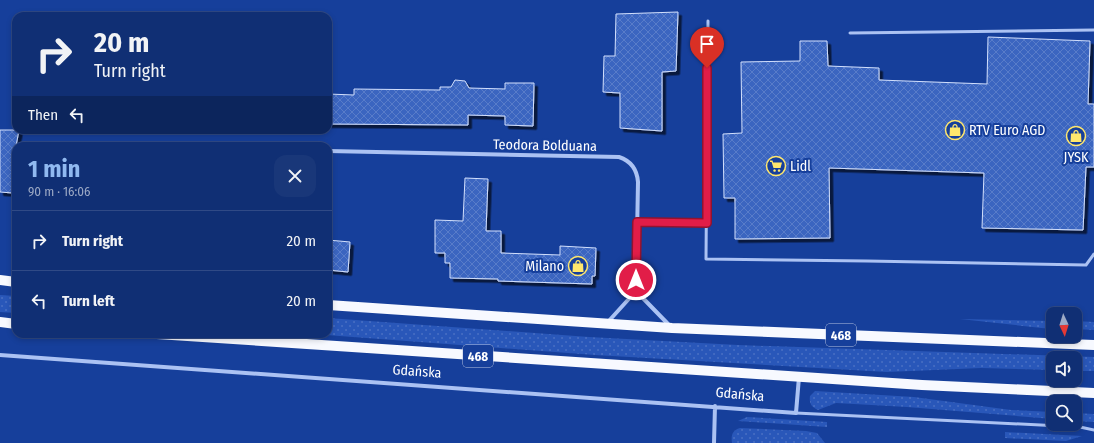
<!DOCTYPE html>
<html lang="en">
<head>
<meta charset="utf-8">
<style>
  body { margin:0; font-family:"Fira Sans Condensed",sans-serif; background:#193779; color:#f1f3f6; height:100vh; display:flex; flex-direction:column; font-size:15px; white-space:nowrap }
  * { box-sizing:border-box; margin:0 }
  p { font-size:13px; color:#9ca9c5 }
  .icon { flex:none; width:22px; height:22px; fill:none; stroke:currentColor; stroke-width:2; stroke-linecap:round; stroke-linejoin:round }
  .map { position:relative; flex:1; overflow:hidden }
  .side { position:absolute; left:12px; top:142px; width:320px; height:196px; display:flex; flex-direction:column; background:#102f74; border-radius:12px; box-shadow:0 2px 6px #0003,0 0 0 1px #304a86 }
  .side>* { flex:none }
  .banner { position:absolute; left:12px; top:12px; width:320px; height:122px; border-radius:12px; box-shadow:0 2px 6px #0003,0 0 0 1px #304a86; background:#102f74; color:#f1f3f6; overflow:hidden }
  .needle { width:26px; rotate:176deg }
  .tools { position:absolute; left:1046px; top:307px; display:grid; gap:8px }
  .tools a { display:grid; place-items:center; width:36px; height:36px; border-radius:8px; background:#102f74; box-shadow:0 2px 6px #0003,0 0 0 1px #304a86; font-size:20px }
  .pin { position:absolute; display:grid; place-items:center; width:34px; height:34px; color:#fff; margin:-41px -17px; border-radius:50% 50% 50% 0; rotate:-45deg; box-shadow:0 0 4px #0007 }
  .pin .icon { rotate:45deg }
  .me { position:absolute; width:44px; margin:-22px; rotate:0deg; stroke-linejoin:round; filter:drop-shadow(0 0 3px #0008) }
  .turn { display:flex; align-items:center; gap:14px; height:84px; padding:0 16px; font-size:18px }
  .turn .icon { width:52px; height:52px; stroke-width:2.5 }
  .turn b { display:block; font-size:28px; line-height:34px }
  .then { display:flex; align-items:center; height:38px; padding:0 16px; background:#0003; gap:8px; font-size:15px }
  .round { display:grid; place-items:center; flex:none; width:42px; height:42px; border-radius:12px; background:#193779 }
  .summary { display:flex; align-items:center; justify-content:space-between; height:68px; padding:0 16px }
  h1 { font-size:24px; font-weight:700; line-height:30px; color:#90b9f0 }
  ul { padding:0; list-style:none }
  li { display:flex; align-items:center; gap:12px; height:60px; padding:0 16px; border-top:1px solid #304a86 }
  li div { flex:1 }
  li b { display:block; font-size:15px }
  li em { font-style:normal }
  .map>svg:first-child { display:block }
</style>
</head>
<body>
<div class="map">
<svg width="1094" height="443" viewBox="0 0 1094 443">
  <defs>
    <pattern id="green-dots" width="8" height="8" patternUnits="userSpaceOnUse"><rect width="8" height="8" fill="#2957b9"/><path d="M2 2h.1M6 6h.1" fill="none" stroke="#4970c4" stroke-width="1.8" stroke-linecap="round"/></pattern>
    <pattern id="building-cross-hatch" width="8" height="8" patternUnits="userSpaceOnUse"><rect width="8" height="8" fill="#3a65c0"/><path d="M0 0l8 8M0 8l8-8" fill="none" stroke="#587cc9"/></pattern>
    <filter id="shadow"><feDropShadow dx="3.5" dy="3.5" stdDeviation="0" flood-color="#0009"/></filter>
  </defs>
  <rect width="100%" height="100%" fill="#163f9b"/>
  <path fill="url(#green-dots)" d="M 0,295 L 16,296 L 16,313 L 0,312 Z
    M 328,318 L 589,337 L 738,345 L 1094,357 L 1094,371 L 1075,371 L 1075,358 L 1053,358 L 1053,370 L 981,368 L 887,372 L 595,355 L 313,334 L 328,334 Z
    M 960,319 L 1053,321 L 1053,329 L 1051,329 Z
    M 1075,321 L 1094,322 L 1094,330 L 1075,329 Z
    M 815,391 L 914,397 L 1011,410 L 1053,412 L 1053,419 L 907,407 L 836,403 L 818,410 C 811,407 809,403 810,396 Z
    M 1075,413 L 1094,414 L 1094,422 L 1075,421 Z
    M 747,417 L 827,422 L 827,427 L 738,421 Z
    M 740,428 L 806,431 L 817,433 L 825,443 L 732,443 C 731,436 732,430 740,428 Z
    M 1005,432 L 1082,436 L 1066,441 L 1005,438 Z"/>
  <path fill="url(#building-cross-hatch)" stroke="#d3e0fd" filter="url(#shadow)" d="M 678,12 L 676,71 L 662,72 L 662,131 L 620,128 L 620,93 L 603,92 L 604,56 L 615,56 L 616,14 Z
    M 988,37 L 1090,41 L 1088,104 L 1094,104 L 1094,167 L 1086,167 L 1083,230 L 982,228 L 984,173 L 829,168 L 830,238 L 735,239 L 735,198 L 724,198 L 723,134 L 742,133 L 741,62 L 800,61 L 800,41 L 827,41 L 828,66 L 879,68 L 879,80 L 987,84 Z
    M 455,80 L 465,81 L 469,88 L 505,89 L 505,83 L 534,83 L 533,126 L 505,125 L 505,116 L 468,115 L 468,125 L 328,124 L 328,94 L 354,95 L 354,89 L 440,90 L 440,87 L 451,87 Z
    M 0,130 L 19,130 L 16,146 L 13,193 L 0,192 Z
    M 465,178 L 488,179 L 486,231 L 501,231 L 501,253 L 560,255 L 560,246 L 596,248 L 595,276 L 592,276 L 592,284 L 498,281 L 498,279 L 450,278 L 450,263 L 445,263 L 445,253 L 435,253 L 435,220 L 463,221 Z
    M 328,240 L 350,242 L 348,272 L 328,270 Z"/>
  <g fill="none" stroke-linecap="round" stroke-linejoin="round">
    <path stroke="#abc2f3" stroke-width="3" d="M 708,21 L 706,259 L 867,261 L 1086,265 L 1094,254
      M 850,33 L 1094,30
      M 637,222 L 707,223
      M 796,413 L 1080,427 L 1094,430"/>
    <path stroke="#abc2f3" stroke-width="4" d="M 328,151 L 619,157 C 631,161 637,169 638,182 L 636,291 L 607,323
      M 636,291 L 669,325
      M 0,355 L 796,413 L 799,377
      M 714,443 L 715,406"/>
    <path stroke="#f7f9ff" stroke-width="10" d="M 0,280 L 16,282
      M 328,305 L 672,328 L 1094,345
      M 0,322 L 16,324
      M 157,334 L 922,385 L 1094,393"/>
  </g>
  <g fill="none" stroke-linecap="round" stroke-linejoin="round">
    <g stroke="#92132f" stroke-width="10">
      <path id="route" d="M 636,280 L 637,222 L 707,223 L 707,68"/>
    </g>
    <use href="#route" stroke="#e11d48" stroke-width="7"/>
  </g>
  <defs>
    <g id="shop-ring" transform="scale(1)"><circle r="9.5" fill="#163f9b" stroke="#ffe76d" stroke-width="1.5"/><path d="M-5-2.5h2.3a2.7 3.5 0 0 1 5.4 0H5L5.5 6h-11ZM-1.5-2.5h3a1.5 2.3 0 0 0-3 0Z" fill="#ffe76d"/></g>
    <g id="supermarket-ring" transform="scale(1)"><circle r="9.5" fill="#163f9b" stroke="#ffe76d" stroke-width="1.5"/><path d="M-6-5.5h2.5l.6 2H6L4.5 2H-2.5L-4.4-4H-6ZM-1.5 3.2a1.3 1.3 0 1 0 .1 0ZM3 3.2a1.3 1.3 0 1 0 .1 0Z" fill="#ffe76d"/></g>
  </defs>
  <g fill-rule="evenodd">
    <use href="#shop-ring" x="955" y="130"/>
    <use href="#shop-ring" x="1076" y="136"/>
    <use href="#supermarket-ring" x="776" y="166"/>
    <use href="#shop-ring" x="578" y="266"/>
  </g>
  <g text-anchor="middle" stroke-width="4" stroke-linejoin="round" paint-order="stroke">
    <g fill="#163f9b" stroke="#b9c5e1" stroke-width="1">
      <rect x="826" y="324" width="30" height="22" rx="3"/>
      <rect x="463" y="345" width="30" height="22" rx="3"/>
    </g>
    <g font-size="13" font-weight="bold" fill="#fff">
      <text x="841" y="340">468</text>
      <text x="478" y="361">468</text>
    </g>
    <g font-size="14" fill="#fff" stroke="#163f9b" text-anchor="start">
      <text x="969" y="135">RTV Euro AGD</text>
      <text x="1076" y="162" text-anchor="middle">JYSK</text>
      <text x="790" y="171">Lidl</text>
      <text x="564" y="271" text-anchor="end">Milano</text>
    </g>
    <g font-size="14" fill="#fff" stroke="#163f9b">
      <text transform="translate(545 145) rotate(1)" y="5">Teodora Bolduana</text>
      <text transform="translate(417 371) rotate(4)" y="5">Gdańska</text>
      <text transform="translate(740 394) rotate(5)" y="5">Gdańska</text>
    </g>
  </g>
</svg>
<div class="tools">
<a><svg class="needle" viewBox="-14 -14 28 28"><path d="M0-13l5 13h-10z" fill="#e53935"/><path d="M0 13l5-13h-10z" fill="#9ca9c5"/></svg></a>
<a><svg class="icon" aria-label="sound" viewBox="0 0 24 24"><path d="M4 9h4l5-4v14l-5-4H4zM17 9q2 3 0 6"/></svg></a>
<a><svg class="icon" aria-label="search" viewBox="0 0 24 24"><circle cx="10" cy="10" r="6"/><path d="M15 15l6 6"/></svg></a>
</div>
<div class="pin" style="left:707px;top:68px;background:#d93025"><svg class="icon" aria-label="arrive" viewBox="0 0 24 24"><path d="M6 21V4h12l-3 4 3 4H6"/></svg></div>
<svg class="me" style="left:636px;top:280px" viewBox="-20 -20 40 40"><circle r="17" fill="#e11d48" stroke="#fff" stroke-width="3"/><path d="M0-11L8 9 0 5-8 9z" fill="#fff"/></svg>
<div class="banner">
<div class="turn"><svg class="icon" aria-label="right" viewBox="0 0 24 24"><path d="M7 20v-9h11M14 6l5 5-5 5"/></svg><div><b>20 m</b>Turn right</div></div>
<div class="then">Then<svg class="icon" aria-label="left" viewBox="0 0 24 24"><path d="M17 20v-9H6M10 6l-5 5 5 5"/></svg></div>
</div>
<section class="side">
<div class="summary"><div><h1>1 min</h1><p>90 m · 16:06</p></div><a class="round"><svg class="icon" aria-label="close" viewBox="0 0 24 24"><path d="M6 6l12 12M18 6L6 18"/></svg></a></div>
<ul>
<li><svg class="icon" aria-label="right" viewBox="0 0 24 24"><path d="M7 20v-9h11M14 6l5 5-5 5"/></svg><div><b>Turn right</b></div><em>20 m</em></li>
<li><svg class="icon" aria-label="left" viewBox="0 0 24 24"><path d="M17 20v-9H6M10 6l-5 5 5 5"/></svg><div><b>Turn left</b></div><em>20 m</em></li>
</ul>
</section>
</div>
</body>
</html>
